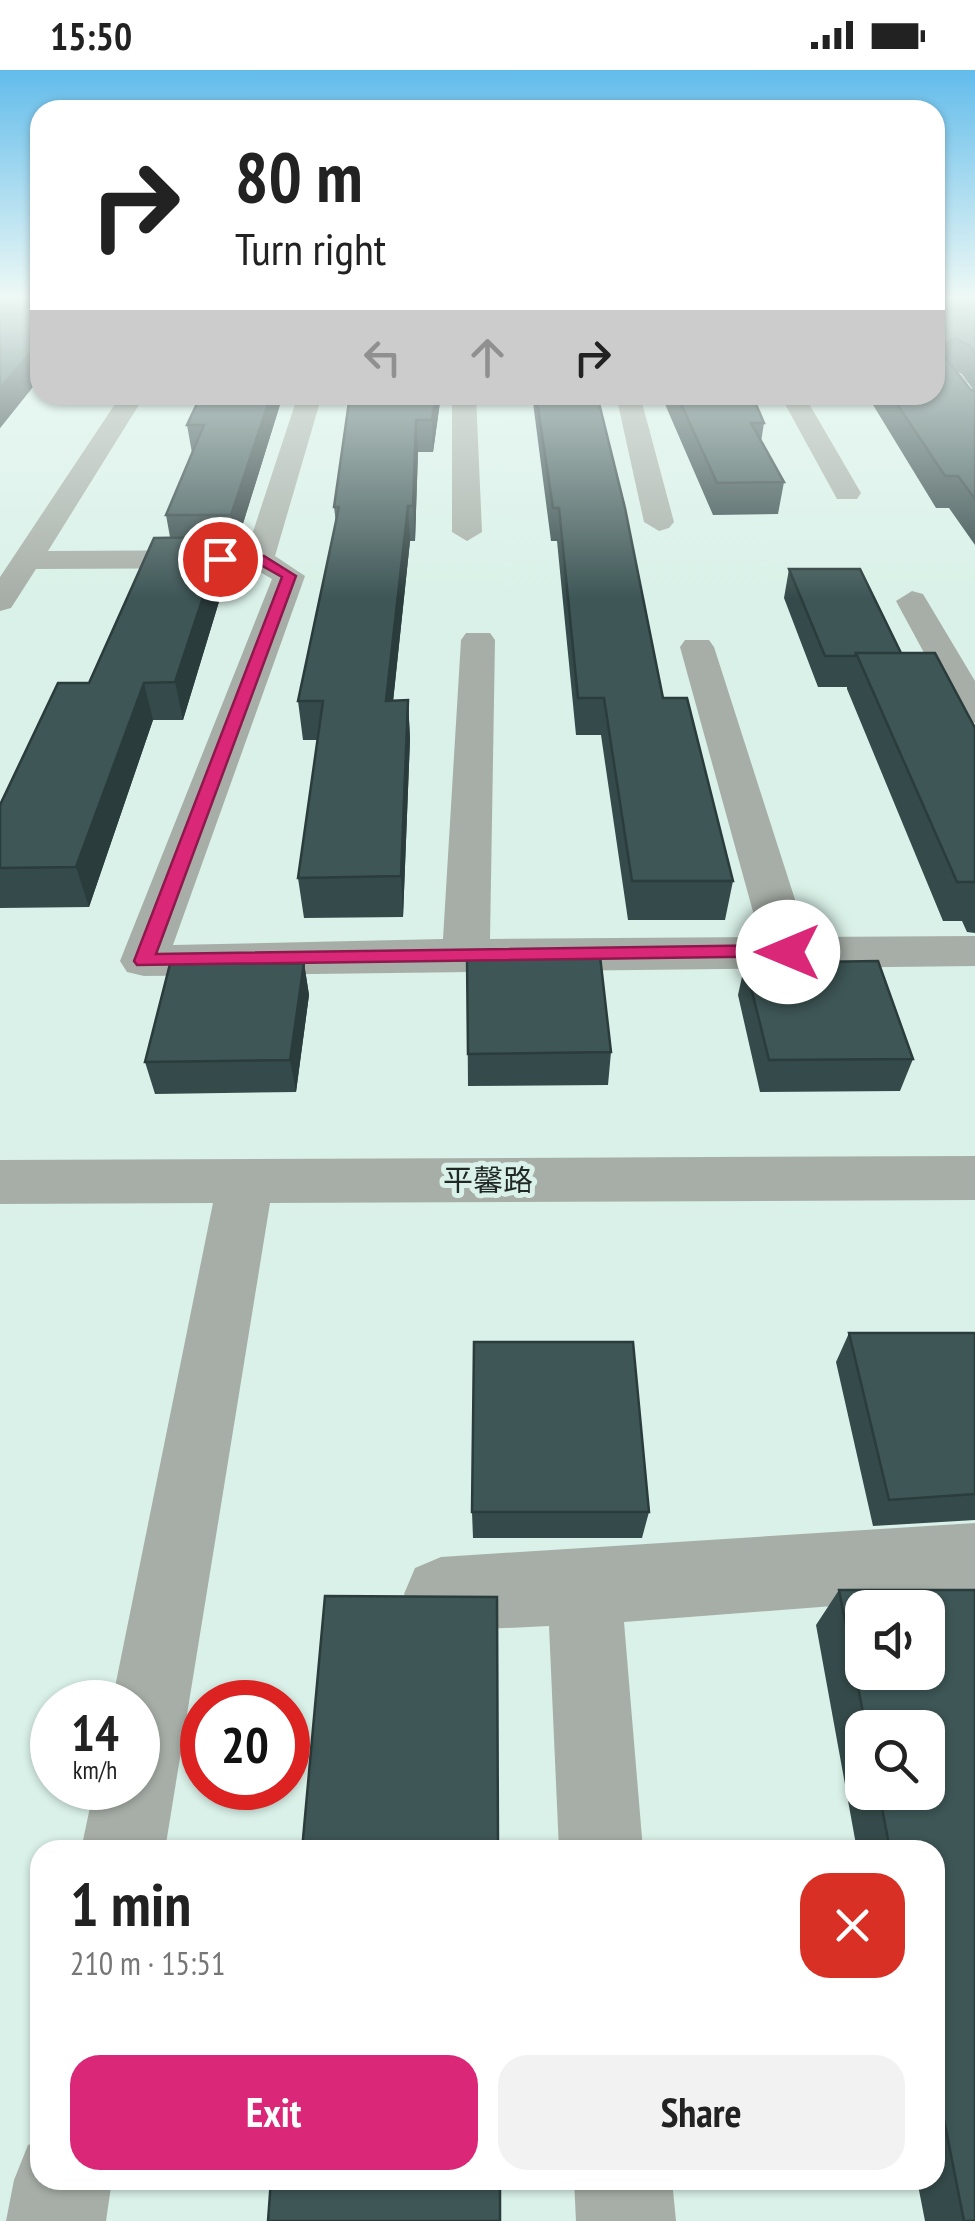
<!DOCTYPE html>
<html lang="en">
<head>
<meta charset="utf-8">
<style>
  body { margin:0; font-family:"PT Sans Narrow","Noto Sans SC",sans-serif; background:#f2f2f2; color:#222; height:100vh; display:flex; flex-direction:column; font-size:38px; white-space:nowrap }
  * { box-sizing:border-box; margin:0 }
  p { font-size:32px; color:#767676 }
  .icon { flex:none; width:55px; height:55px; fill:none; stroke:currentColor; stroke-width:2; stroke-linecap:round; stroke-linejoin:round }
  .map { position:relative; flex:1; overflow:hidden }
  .side { position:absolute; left:30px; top:1770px; width:915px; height:350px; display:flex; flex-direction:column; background:#fff; border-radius:30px; box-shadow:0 2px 8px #0004 }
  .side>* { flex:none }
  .hud { position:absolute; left:30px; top:30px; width:915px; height:305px; border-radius:30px; box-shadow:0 2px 8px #0004; background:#fff; color:#222; overflow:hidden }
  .buttons { position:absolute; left:845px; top:1520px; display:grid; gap:20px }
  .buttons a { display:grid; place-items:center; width:100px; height:100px; border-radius:20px; background:#fff; box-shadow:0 2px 8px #0004; font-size:50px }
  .speed { position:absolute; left:30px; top:1610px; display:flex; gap:20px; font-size:50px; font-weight:700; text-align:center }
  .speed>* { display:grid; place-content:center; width:130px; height:130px; border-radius:50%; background:#fff; box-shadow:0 2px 8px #0004; line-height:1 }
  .speed small { font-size:25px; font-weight:400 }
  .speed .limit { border:15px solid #d22; background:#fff; color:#111 }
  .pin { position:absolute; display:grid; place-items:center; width:85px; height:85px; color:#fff; margin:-42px; border:5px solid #fff; border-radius:50%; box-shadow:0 2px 10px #0007 }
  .me { position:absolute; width:110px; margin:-55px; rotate:270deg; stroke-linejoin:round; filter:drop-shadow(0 0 8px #0008) }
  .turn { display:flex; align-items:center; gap:35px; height:210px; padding:0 40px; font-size:45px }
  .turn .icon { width:130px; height:130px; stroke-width:2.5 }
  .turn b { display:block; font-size:70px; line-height:85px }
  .lanes { display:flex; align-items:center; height:95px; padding:0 40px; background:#0003; justify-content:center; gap:50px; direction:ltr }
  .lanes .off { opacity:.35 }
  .round { display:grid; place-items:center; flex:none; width:105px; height:105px; border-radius:30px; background:#f2f2f2 }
  .head { display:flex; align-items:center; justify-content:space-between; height:170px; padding:0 40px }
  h1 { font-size:60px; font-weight:700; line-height:75px }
  .cta { display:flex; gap:20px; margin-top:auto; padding:20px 40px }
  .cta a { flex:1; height:115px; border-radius:30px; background:#db2777; color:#fff; font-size:40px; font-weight:700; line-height:115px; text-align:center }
  .cta a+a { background:#f2f2f2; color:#222 }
  .status { display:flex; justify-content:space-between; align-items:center; height:70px; padding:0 50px; background:#fff; direction:ltr }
  .status svg { height:28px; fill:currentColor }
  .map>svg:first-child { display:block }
</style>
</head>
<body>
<div class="status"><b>15:50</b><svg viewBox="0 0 49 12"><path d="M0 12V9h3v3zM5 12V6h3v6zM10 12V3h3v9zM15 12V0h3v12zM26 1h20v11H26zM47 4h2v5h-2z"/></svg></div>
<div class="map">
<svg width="975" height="2151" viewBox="0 0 975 2151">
  <rect width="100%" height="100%" fill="#d9f1e8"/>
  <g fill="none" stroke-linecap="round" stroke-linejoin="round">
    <path fill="#a7aea7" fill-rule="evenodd" d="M 935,299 L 975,299 L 975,313 L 935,313 Z
      M 121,325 L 145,325 L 48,481 L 247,480 L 298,325 L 322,325 L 275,486 L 305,506 L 173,875 L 443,869 L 461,570 L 466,563 L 490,563 L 495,570 L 490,869 L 760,867 L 680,577 L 685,570 L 709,570 L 714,577 L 807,867 L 975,866 L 975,896 L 144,906 L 127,902 L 120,891 L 272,509 L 253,498 L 36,499 L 11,538 L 0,541 L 0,507 Z
      M 452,325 L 476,325 L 482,462 L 467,471 L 452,462 Z
      M 616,325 L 640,325 L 674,452 L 669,458 L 659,461 L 644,452 Z
      M 780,325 L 804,325 L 861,423 L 857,429 L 837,429 Z
      M 912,521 L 923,524 L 975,611 L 975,653 L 962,650 L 956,642 L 896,531 Z
      M 975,1086 L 975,1130 L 270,1133 L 165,1780 L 81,1780 L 94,1718 L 138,1718 L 138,1632 L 112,1632 L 213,1133 L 0,1134 L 0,1090 Z
      M 975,1453 L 975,1525 L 624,1552 L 643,1780 L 559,1780 L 549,1556 L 441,1561 L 415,1550 L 404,1524 L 415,1498 L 441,1487 Z
      M 40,2071 L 40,2110 L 112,2110 L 106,2151 L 6,2151 L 14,2110 L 28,2075 Z
      M 574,2110 L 672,2110 L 676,2151 L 576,2151 Z"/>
  </g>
  <path fill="#354a4a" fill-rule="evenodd" d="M 0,228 L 40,228 L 40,308 L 0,358 Z
    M 935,228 L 975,228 L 975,475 L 949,438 L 936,438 L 867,325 L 935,325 ZM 955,300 L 962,304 L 974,321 L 971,320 Z
    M 283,325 L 236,476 L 224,476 L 228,502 L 183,650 L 153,650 L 89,837 L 0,838 L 0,735 L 89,613 L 170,467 L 166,445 L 192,383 L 187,355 Z
    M 441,325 L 433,382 L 418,382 L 415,471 L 410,471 L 393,631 L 408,630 L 410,669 L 403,847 L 304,848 L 298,808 L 318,670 L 303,670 L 298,631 L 336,453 L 334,437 Z
    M 532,325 L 597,325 L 663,628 L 733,811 L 725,850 L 628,850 L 601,665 L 576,665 L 557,471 L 551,471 Z
    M 661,325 L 752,325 L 764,353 L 761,372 L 784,412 L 778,444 L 713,445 Z
    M 789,499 L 901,583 L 975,658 L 975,863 L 967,862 L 962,851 L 943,851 L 847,619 L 847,617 L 818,617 L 784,528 Z
    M 467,887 L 611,982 L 608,1015 L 468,1016 Z
    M 304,893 L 309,925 L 296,1022 L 155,1024 L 145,992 Z
    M 745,893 L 913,989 L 900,1021 L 760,1022 L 738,925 Z
    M 849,1263 L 975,1263 L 975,1450 L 873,1456 L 836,1292 Z
    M 472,1442 L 649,1442 L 642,1468 L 473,1468 Z
    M 839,1520 L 975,1520 L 975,2151 L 925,2151 L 917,2110 L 935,2110 L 935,1780 L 857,1780 L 816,1555 ZM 862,1538 L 928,1538 L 928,1602 L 862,1602 ZM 862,1658 L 928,1658 L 928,1722 L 862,1722 Z"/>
  <path fill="#2b3c3c" d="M 954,268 L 947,296 L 938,279 Z
    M 40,271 L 40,308 L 0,358 L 0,318 Z
    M 271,325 L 283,325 L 236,476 L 231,445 Z
    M 436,325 L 441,325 L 433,382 L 432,350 Z
    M 416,350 L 418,382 L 415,471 L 413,436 Z
    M 408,436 L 410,471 L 389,670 L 386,631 Z
    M 223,467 L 228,502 L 183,650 L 175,612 Z
    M 144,613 L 153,650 L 89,837 L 76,797 Z
    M 408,630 L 410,669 L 403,847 L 401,806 Z
    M 304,893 L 309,925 L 296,1022 L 290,990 Z"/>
  <path fill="#3e5656" stroke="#2b3c3c" stroke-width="2.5" fill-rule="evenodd" d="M 9,228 L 40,228 L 40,271 L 0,318 L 0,245 L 33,245 L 37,230 Z
    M 935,228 L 939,228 L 942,241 L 975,238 L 975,283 L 970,276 L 954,268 L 938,279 L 971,320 L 975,321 L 975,429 L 958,406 L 945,406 L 891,325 L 935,325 Z
    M 201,325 L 271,325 L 231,445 L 166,445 L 204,355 L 187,355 Z
    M 350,325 L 436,325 L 432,350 L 416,350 L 413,436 L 408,436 L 386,631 L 408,630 L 401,806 L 298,808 L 323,631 L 298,631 L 339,437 L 334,437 Z
    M 536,325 L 597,325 L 625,438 L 663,628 L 687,628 L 733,811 L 632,811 L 604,628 L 578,628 L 559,438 L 553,438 Z
    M 677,325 L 752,325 L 764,353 L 751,353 L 784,412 L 717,413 Z
    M 223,467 L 175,612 L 144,613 L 76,797 L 0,798 L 0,735 L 58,613 L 89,613 L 154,468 Z
    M 789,499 L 860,499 L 901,583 L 856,583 L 855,586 L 825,586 Z
    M 856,583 L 935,583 L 975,658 L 975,812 L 957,812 Z
    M 600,886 L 611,982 L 468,984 L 467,887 Z
    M 878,891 L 913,989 L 769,990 L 745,893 Z
    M 304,893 L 290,990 L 145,992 L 170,894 Z
    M 849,1263 L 975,1263 L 975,1424 L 889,1430 Z
    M 474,1272 L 633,1272 L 649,1442 L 472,1442 Z
    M 839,1520 L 975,1520 L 975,2151 L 964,2151 L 935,2004 L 935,1780 L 890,1780 L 879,1722 L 928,1722 L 928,1658 L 866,1658 ZM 862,1538 L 928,1538 L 928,1602 L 862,1602 Z
    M 325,1526 L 497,1527 L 498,1780 L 302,1780 Z
    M 271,2110 L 500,2110 L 500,2151 L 268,2151 Z"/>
  <linearGradient id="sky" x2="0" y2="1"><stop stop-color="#62bceb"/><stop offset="0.43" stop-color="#eef9f5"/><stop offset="1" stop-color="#eef9f5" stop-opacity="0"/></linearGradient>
  <rect width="975" height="529" fill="url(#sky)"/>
  <path fill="#db2777" stroke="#8e194d" stroke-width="2.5" d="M 220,485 L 264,486 L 296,506 L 156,884 L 788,875 L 798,882 L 795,886 L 137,895 L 134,891 L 282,507 L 257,493 L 216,492 Z"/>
  <g text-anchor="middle" stroke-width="10" stroke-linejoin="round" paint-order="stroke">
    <g font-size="30" fill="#1f2824" stroke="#d9f1e8">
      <text x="488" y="1121">平馨路</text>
    </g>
  </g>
</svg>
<div class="buttons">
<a><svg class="icon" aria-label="sound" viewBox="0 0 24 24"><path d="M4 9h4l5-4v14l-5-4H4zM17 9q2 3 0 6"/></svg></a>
<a><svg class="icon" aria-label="search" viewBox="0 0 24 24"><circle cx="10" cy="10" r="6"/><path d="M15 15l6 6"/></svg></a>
</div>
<div class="speed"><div>14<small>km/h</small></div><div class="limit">20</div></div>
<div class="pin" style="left:220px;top:489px;background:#d93025"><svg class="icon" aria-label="arrive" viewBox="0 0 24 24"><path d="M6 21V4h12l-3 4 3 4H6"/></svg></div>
<svg class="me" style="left:788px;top:882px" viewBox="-20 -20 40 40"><circle r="19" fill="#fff"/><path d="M0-13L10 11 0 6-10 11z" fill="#db2777"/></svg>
<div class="hud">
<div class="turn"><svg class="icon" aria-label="right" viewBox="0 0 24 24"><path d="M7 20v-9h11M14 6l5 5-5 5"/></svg><div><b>80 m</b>Turn right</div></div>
<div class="lanes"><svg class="icon off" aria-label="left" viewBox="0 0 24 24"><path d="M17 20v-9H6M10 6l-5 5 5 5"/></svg><svg class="icon off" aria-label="ahead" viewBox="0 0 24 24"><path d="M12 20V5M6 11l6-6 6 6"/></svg><svg class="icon" aria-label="right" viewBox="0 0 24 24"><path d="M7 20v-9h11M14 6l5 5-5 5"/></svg></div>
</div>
<section class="side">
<div class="head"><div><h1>1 min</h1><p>210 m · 15:51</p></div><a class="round" style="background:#d93025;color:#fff"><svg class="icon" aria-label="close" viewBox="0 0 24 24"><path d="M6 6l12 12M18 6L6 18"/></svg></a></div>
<div class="cta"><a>Exit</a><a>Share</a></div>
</section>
</div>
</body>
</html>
